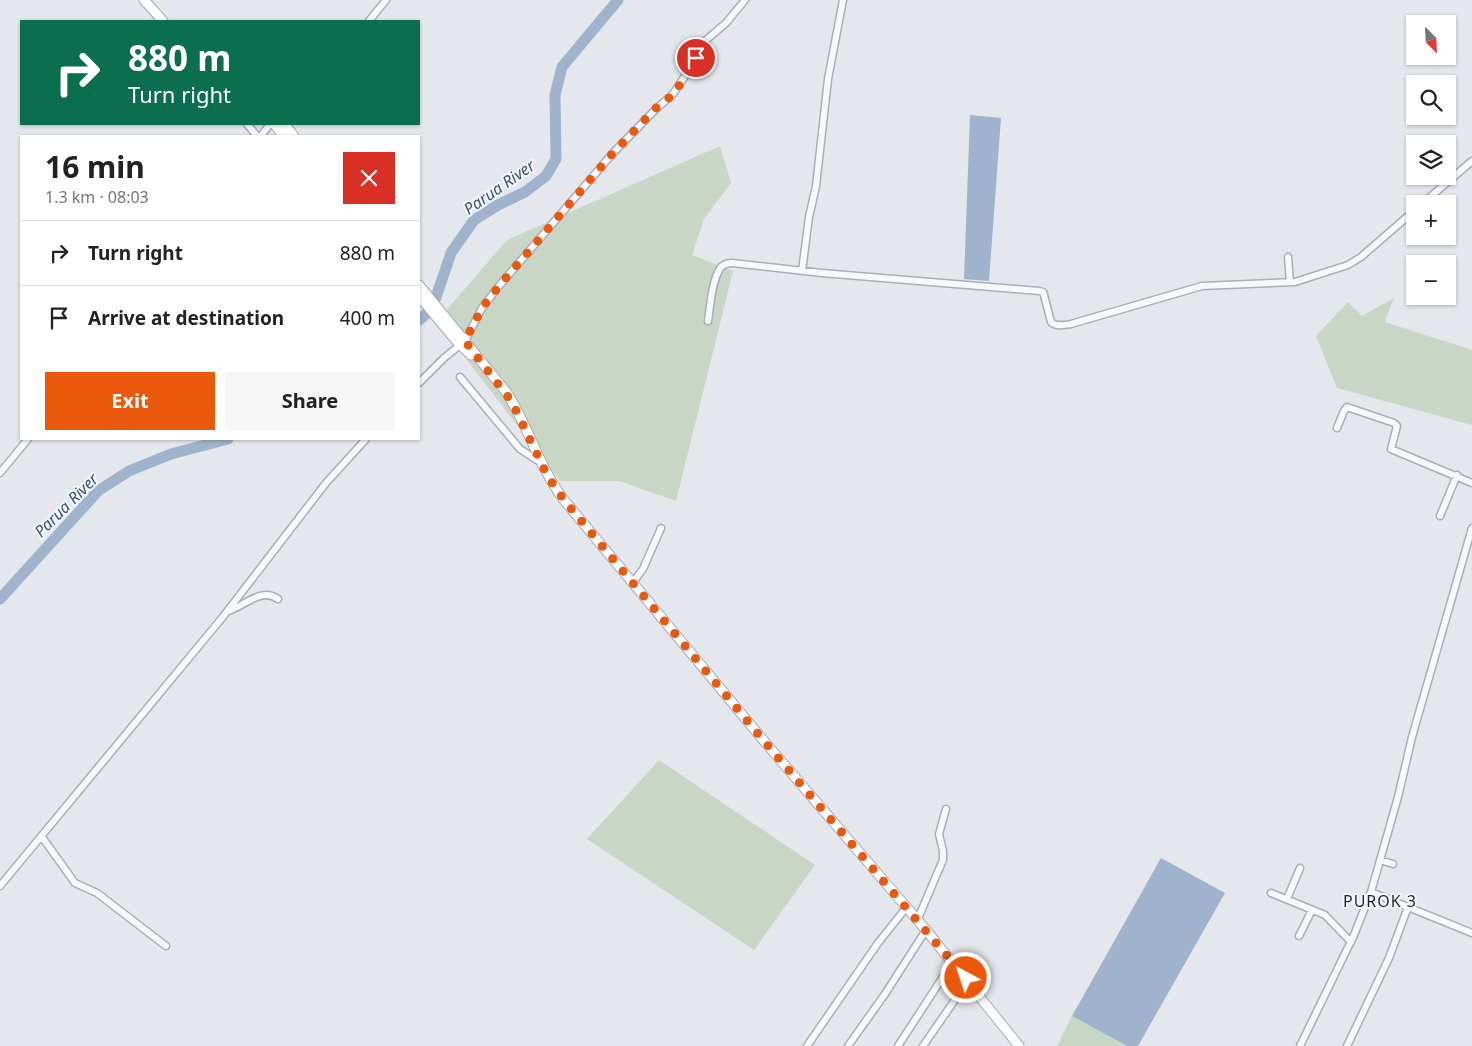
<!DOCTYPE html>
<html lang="en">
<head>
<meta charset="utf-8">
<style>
  body { margin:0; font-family:"Noto Sans",sans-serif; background:#f6f6f6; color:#222; height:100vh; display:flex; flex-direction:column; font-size:19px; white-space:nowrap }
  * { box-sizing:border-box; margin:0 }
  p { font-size:16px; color:#767676 }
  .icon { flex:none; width:28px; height:28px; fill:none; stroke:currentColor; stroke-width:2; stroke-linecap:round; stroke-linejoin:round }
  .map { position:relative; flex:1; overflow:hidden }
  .sheet { position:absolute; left:20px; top:135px; width:400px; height:305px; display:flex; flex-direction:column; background:#fff; border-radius:0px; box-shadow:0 1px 4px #0004 }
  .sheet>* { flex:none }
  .hud { position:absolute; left:20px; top:20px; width:400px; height:105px; border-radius:0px; box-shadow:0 1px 4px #0004; background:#0b6e4f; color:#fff; overflow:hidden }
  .needle { width:32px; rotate:156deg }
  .tools { position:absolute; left:1406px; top:15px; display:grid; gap:10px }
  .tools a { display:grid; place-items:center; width:50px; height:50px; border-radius:0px; background:#fff; box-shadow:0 1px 4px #0004; font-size:25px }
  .pin { position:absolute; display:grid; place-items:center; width:42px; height:42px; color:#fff; margin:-21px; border:2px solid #fff; border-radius:50%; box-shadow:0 1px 5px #0007 }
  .me { position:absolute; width:55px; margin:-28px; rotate:320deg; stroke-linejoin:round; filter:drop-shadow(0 0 4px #0008) }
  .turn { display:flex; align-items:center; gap:18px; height:105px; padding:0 25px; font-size:22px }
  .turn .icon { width:65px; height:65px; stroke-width:2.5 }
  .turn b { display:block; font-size:35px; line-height:42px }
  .round { display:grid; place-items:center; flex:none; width:52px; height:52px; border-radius:0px; background:#f6f6f6 }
  .headline { display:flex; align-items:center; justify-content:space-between; height:85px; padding:0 25px }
  h1 { font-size:30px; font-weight:700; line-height:38px }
  .primary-button { display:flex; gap:10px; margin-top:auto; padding:10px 25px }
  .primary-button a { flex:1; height:58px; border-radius:0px; background:#ea580c; color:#fff; font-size:20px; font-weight:700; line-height:58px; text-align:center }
  .primary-button a+a { background:#f6f6f6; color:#222 }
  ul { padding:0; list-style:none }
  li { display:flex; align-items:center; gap:15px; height:65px; padding:0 25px; border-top:1px solid #e0e0e0 }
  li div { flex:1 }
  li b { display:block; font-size:19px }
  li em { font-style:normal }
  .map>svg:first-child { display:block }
</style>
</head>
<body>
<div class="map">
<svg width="1472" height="1046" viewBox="0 0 1472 1046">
  <rect width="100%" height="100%" fill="#e4e7ec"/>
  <path fill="#c9d6c5" d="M 720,146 L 731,183 L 704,219 L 692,255 L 733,271 L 676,501 L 619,481 L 560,481 L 437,321 L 507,240 Z
    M 1394,298 L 1385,322 L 1472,350 L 1472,425 L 1337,388 L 1316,336 L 1348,302 L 1362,316 Z
    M 659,760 L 815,865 L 754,950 L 587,839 Z
    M 1072,1016 L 1127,1046 L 1057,1046 Z"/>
  <path fill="#9fb4cc" d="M 970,115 L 1001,118 L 989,281 L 964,279 Z
    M 1161,858 L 1225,893 L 1138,1046 L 1127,1046 L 1072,1016 Z"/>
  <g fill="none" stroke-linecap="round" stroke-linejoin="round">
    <path stroke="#9fb4cc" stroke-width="11" d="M 419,320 L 432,309 L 451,253 L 474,220 L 498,205 L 525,192 L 546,176 L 556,159 L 555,95 L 562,67 L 618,0
      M 0,599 L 98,491 L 129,471 L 171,454 L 228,439"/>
    <g stroke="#a9aeb7" stroke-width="9">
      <path id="minor" d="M 369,21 L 386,0
        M 247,124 L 257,136
        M 261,136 L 270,124
        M 1422,204 L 1472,161
        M 1288,257 L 1290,282
        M 802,271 L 809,217 L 816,186 L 828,79 L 843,0
        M 708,321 C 710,307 712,279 721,267 C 724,264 728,263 732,263 L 822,273 L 1039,291 L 1043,292 L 1044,295 L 1051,322 C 1056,327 1064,325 1071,324 L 1202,286 L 1295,282 L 1348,265 L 1361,257 L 1415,210
        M 460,377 L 520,449 L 540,462
        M 419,383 L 444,358 L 465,341 L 482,308 L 499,286 L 613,153 L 656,109 L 673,94 L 693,64 L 705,41 L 726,23 L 745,0
        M 1337,428 L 1344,411 L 1347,407 L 1394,423 L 1397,426 L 1391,449 L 1472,483
        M 0,473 L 28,439
        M 1440,516 L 1457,475
        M 633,582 L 643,569 L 661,528
        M 228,611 C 245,606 261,587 278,599
        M 42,837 L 75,883 L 97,893 L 166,946
        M 1380,860 L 1393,864
        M 0,886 L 222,618 L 326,483 L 366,439
        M 1371,892 L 1472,933
        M 1271,893 L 1325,915 L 1351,942
        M 1287,899 L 1300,868
        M 917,921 L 943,860 L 943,851 L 939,834 L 946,809
        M 1299,936 L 1312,910
        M 807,1046 L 878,943 L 906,908
        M 848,1046 L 885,994 L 926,930
        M 898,1046 L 952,963
        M 923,1046 L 968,981
        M 1300,1046 L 1354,935 L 1371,892 L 1398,797 L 1412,737 L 1472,528
        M 1347,1046 L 1389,958 L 1408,907"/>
    </g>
    <g stroke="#a3abb8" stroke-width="11">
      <path id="major" d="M 144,0 L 163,21
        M 274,124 L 284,136
        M 284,124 L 294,136
        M 419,285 L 507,393 C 529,428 539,467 564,500 L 764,741 L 926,930 L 1019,1046
        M 419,296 L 458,343 L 471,355"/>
    </g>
    <use href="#minor" stroke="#f7f8fa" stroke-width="6"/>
    <use href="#major" stroke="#fff" stroke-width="9"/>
  </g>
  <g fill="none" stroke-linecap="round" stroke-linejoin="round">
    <path stroke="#ea580c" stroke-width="9" stroke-dasharray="0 16.2" d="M 696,58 L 674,94 L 656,108 L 613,153 L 499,286 L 482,308 L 465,341 L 512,402 L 547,475 L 564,500 L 764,741 L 966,978"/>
  </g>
  <g text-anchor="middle" stroke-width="4" stroke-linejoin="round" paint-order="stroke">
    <g font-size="16" font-style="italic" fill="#34527a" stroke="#f4f6f9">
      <text transform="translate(499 187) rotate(-35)" y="6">Parua River</text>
      <text transform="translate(66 505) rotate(-45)" y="6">Parua River</text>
    </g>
    <g font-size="16" letter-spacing="1" fill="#1d2536" stroke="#f4f6f9">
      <text x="1380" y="907">PUROK 3</text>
    </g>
  </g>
</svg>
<div class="tools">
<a><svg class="needle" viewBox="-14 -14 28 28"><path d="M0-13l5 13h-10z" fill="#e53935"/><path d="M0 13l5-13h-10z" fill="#767676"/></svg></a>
<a><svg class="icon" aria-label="search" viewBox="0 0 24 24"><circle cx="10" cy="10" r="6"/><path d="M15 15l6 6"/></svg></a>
<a><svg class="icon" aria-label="layers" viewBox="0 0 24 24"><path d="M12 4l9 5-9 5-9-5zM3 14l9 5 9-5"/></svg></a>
<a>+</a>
<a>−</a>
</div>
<div class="pin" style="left:696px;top:58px;background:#d93025"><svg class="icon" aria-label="arrive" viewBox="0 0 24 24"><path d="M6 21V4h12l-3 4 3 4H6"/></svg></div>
<svg class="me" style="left:966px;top:978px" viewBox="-20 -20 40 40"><circle r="17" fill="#ea580c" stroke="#fff" stroke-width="3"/><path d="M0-11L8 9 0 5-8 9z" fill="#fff"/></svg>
<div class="hud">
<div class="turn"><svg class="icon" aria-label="right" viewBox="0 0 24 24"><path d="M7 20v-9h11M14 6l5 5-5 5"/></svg><div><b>880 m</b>Turn right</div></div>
</div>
<section class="sheet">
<div class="headline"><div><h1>16 min</h1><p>1.3 km · 08:03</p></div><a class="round" style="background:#d93025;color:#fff"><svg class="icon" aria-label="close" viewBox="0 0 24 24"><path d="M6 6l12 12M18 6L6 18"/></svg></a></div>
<ul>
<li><svg class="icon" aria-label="right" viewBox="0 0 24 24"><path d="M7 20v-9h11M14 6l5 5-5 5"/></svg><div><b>Turn right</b></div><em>880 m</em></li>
<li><svg class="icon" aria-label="arrive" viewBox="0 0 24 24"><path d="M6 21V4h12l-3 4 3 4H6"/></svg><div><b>Arrive at destination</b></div><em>400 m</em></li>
</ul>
<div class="primary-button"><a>Exit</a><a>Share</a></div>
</section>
</div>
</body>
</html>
